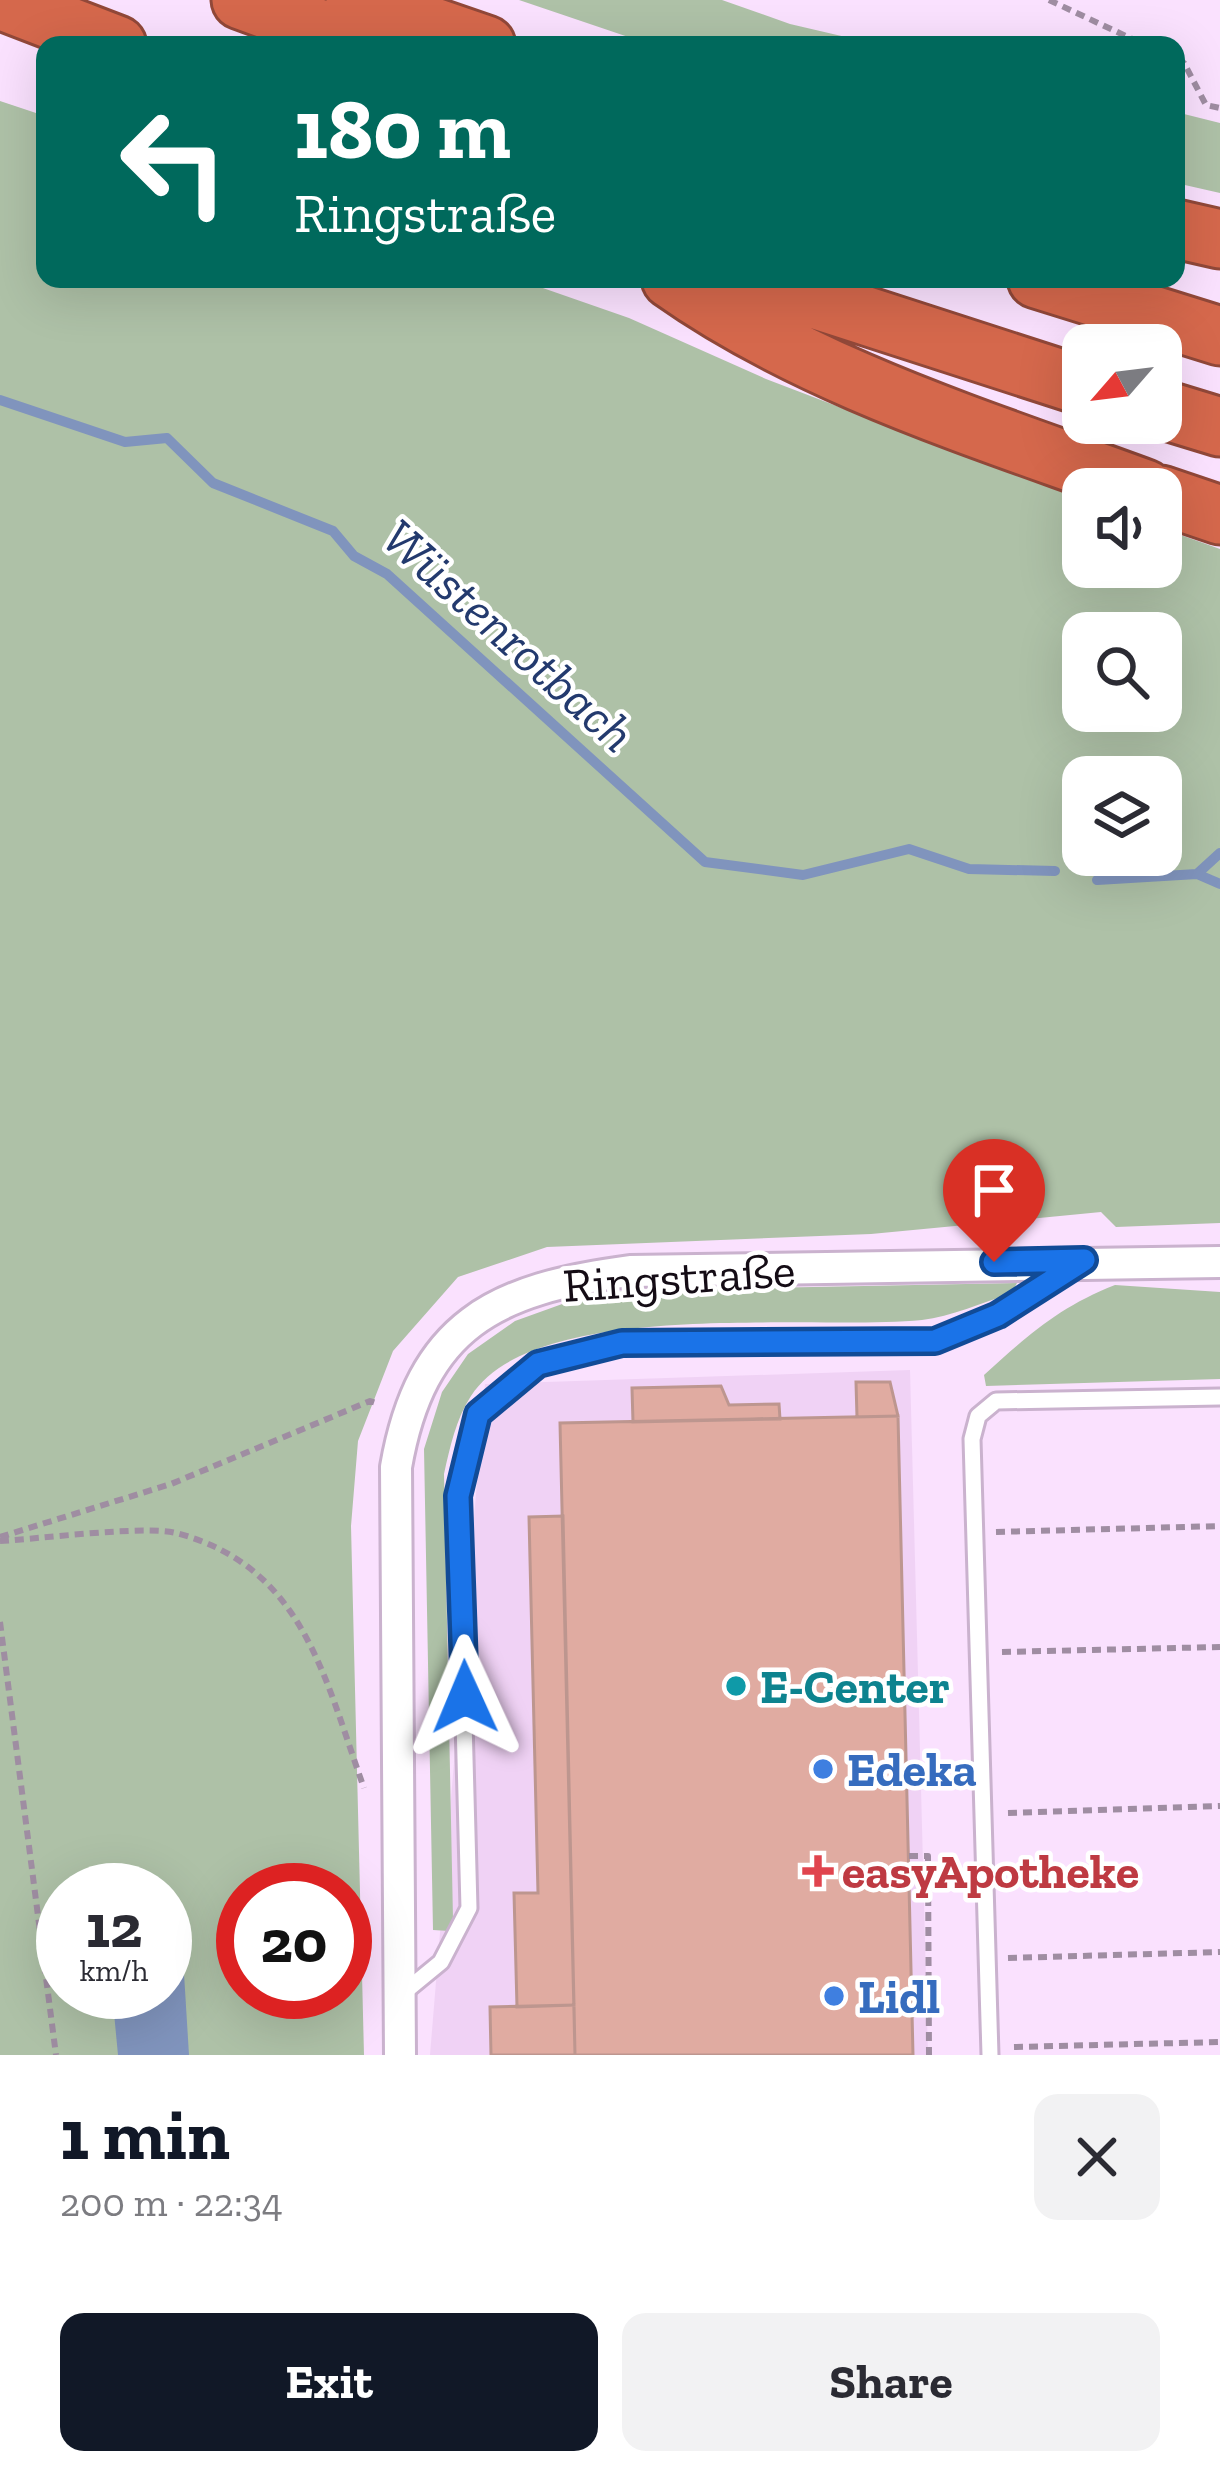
<!DOCTYPE html>
<html lang="en">
<head>
<meta charset="utf-8">
<style>
  body { margin:0; font-family:"Zilla Slab",serif; background:#f2f2f3; color:#2b2b33; height:100vh; display:flex; flex-direction:column; font-size:45px; white-space:nowrap }
  * { box-sizing:border-box; margin:0 }
  p { font-size:39px; color:#7c7c81 }
  .icon { flex:none; width:66px; height:66px; fill:none; stroke:currentColor; stroke-width:2; stroke-linecap:round; stroke-linejoin:round }
  .map { position:relative; height:2055px; overflow:hidden }
  .panel { display:flex; flex-direction:column; background:#fff; flex:1 }
  .panel>* { flex:none }
  .guide { position:absolute; left:36px; top:36px; width:1149px; height:252px; border-radius:24px; box-shadow:0 12px 48px #0002; background:#00695c; color:#fff; overflow:hidden }
  .needle { width:78px; rotate:242deg }
  .controls { position:absolute; left:1062px; top:324px; display:grid; gap:24px }
  .controls a { display:grid; place-items:center; width:120px; height:120px; border-radius:24px; background:#fff; box-shadow:0 12px 48px #0002; font-size:60px }
  .speed { position:absolute; left:36px; top:1863px; display:flex; gap:24px; font-size:60px; font-weight:700; text-align:center }
  .speed>* { display:grid; place-content:center; width:156px; height:156px; border-radius:50%; background:#fff; box-shadow:0 12px 48px #0002; line-height:1 }
  .speed small { font-size:30px; font-weight:400 }
  .speed .limit { border:18px solid #d22; background:#fff; color:#111 }
  .pin { position:absolute; display:grid; place-items:center; width:102px; height:102px; color:#fff; margin:-123px -51px; border-radius:50% 50% 50% 0; rotate:-45deg; box-shadow:0 0 12px #0007 }
  .pin .icon { rotate:45deg }
  .me { position:absolute; width:132px; margin:-66px; rotate:359deg; stroke-linejoin:round; filter:drop-shadow(0 0 9px #0008) }
  .turn { display:flex; align-items:center; gap:42px; height:252px; padding:0 60px; font-size:54px }
  .turn .icon { width:156px; height:156px; stroke-width:2.5 }
  .turn b { display:block; font-size:84px; line-height:102px }
  .round { display:grid; place-items:center; flex:none; width:126px; height:126px; border-radius:24px; background:#f2f2f3 }
  .head { display:flex; align-items:center; justify-content:space-between; height:204px; padding:0 60px }
  h1 { font-size:72px; font-weight:700; line-height:90px; color:#111827 }
  .action { display:flex; gap:24px; margin-top:auto; padding:24px 60px }
  .action a { flex:1; height:138px; border-radius:24px; background:#111827; color:#fff; font-size:48px; font-weight:700; line-height:138px; text-align:center }
  .action a+a { background:#f2f2f3; color:#2b2b33 }
  .map>svg:first-child { display:block }
</style>
</head>
<body>
<div class="map">
<svg width="1220" height="2055" viewBox="0 0 1220 2055">
  <rect width="100%" height="100%" fill="#fae1fe"/>
  <path fill="#f0d2f5" d="M 910,1370 L 928,2055 L 430,2055 L 485,1384 Z"/>
  <path fill="#aec1a7" fill-rule="evenodd" d="M 519,0 L 722,0 L 790,24 L 880,45 L 652,45 Z
    M 0,101 L 45,116 L 45,279 L 517,279 L 629,318 L 766,379 L 1083,500 L 1083,567 L 1161,567 L 1161,528 L 1220,549 L 1220,1223 L 1116,1227 L 1101,1212 L 871,1234 L 547,1247 L 458,1277 L 393,1351 L 358,1441 L 351,1526 L 364,2055 L 0,2055 ZM 1083,633 L 1161,633 L 1161,711 L 1083,711 ZM 1083,777 L 1161,777 L 1161,855 L 1083,855 ZM 63,1890 L 165,1890 L 165,1992 L 63,1992 ZM 243,1890 L 345,1890 L 345,1992 L 243,1992 Z
    M 1176,112 L 1220,123 L 1220,193 L 1176,183 Z
    M 1017,1283 L 1011,1294 C 982,1302 951,1317 922,1320 C 811,1331 536,1296 471,1396 C 456,1419 450,1447 444,1474 L 453,1919 L 449,1931 L 433,1930 L 424,1449 L 442,1392 L 468,1354 L 515,1321 L 565,1303 L 617,1291 Z
    M 1115,1285 L 1220,1292 L 1220,1379 L 986,1386 L 984,1375 C 1028,1335 1059,1307 1115,1285 Z"/>
  <path fill="#8094bd" d="M 165,1899 L 180,1908 L 189,2055 L 118,2055 L 112,1992 L 165,1992 Z"/>
  <g fill="none" stroke-linecap="round" stroke-linejoin="round">
    <path stroke="#8094bd" stroke-width="10" d="M 0,400 L 125,442 L 167,438 L 213,483 L 333,531 L 354,556 L 387,574 L 705,862 L 803,875 L 909,849 L 969,869 L 1055,871
      M 1197,874 L 1220,853
      M 1097,880 L 1197,874 L 1220,884"/>
  </g>
  <path fill="#e0aba1" stroke="#bd968f" stroke-width="3" d="M 856,1382 L 890,1382 L 898,1416 L 857,1417 Z
    M 721,1386 L 729,1405 L 779,1404 L 780,1419 L 633,1422 L 632,1388 Z
    M 898,1416 L 913,2055 L 575,2055 L 560,1423 Z
    M 563,1516 L 574,2005 L 517,2007 L 514,1893 L 538,1893 L 529,1517 Z
    M 574,2005 L 575,2055 L 491,2055 L 490,2007 Z"/>
  <g fill="none" stroke-linecap="round" stroke-linejoin="round">
    <g stroke="#cab2ce" stroke-width="21">
      <path id="lane" d="M 402,1994 L 441,1962 L 469,1908 L 458,1496 L 478,1414 L 538,1364 L 622,1343 L 935,1341 L 998,1315 L 1067,1271
        M 990,2055 L 972,1439 L 978,1416 L 996,1401 L 1220,1397"/>
    </g>
    <g stroke="#cab2ce" stroke-width="36">
      <path id="street" d="M 400,2055 L 396,1467 C 421,1324 495,1289 630,1271 L 1220,1262"/>
    </g>
    <g stroke="#914839" stroke-width="63">
      <path id="highway" d="M 0,0 L 117,45
        M 241,0 L 364,45
        M 355,0 L 486,45
        M 1176,229 L 1220,239
        M 671,279 C 811,378 985,430 1145,489
        M 752,279 L 1083,386
        M 1037,279 L 1220,336
        M 1161,409 L 1220,427
        M 1161,495 L 1220,515"/>
    </g>
    <path stroke="#9f8da2" stroke-width="6" stroke-dasharray="9 6" stroke-linecap="butt" d="M 1049,0 L 1145,45
      M 1176,60 L 1184,63 L 1206,105 L 1220,108
      M 996,1532 L 1220,1526
      M 0,1537 L 171,1484 L 370,1401 L 379,1404
      M 0,1541 C 39,1539 145,1525 176,1533 C 304,1566 325,1680 364,1788
      M 0,1622 L 56,2055
      M 1002,1652 L 1220,1647
      M 1008,1813 L 1220,1806
      M 909,1856 L 928,1856 L 929,2055
      M 1008,1958 L 1220,1952
      M 1014,2047 L 1220,2042"/>
    <use href="#lane" stroke="#fff" stroke-width="15"/>
    <use href="#street" stroke="#fff" stroke-width="30"/>
    <use href="#highway" stroke="#d5684c" stroke-width="57"/>
  </g>
  <g fill="none" stroke-linecap="round" stroke-linejoin="round">
    <g stroke="#114b97" stroke-width="30">
      <path id="route" d="M 465,1697 L 458,1496 L 478,1414 L 538,1364 L 622,1343 L 935,1341 L 998,1315 L 1084,1260 L 994,1262"/>
    </g>
    <use href="#route" stroke="#1a73e8" stroke-width="21"/>
  </g>
  <circle fill="#0f9aa8" stroke="#fff" stroke-width="4.5" cx="736" cy="1686" r="12"/>
  <g fill="#3f7fe0" stroke="#fff" stroke-width="4.5">
    <circle cx="823" cy="1769" r="12"/>
    <circle cx="834" cy="1996" r="12"/>
  </g>
  <path fill="#e0444e" stroke="#fff" stroke-width="4.5" d="M812 1853h12v12h12v12h-12v12h-12v-12h-12v-12h12z"/>
  <g text-anchor="middle" stroke-width="9" stroke-linejoin="round" paint-order="stroke">
    <g font-size="48" fill="#140c15" stroke="#fff">
      <text transform="translate(679 1277) rotate(-4)" y="17">Ringstraße</text>
    </g>
    <g font-size="48" font-weight="bold" fill="#0d838f" stroke="#fff" text-anchor="start">
      <text x="760" y="1703">E-Center</text>
    </g>
    <g font-size="48" font-weight="bold" fill="#366cbe" stroke="#fff" text-anchor="start">
      <text x="847" y="1786">Edeka</text>
      <text x="858" y="2013">Lidl</text>
    </g>
    <g font-size="48" font-weight="bold" fill="#be3a42" stroke="#fff" text-anchor="start">
      <text x="842" y="1888">easyApotheke</text>
    </g>
    <g font-size="51" font-style="italic" fill="#233a6e" stroke="#fff">
      <text transform="translate(509 635) rotate(42)" y="18">Wüstenrotbach</text>
    </g>
  </g>
</svg>
<div class="controls">
<a><svg class="needle" viewBox="-14 -14 28 28"><path d="M0-13l5 13h-10z" fill="#e53935"/><path d="M0 13l5-13h-10z" fill="#7c7c81"/></svg></a>
<a><svg class="icon" aria-label="sound" viewBox="0 0 24 24"><path d="M4 9h4l5-4v14l-5-4H4zM17 9q2 3 0 6"/></svg></a>
<a><svg class="icon" aria-label="search" viewBox="0 0 24 24"><circle cx="10" cy="10" r="6"/><path d="M15 15l6 6"/></svg></a>
<a><svg class="icon" aria-label="layers" viewBox="0 0 24 24"><path d="M12 4l9 5-9 5-9-5zM3 14l9 5 9-5"/></svg></a>
</div>
<div class="speed"><div>12<small>km/h</small></div><div class="limit">20</div></div>
<div class="pin" style="left:994px;top:1262px;background:#d93025"><svg class="icon" aria-label="arrive" viewBox="0 0 24 24"><path d="M6 21V4h12l-3 4 3 4H6"/></svg></div>
<svg class="me" style="left:465px;top:1697px" viewBox="-20 -20 40 40"><path d="M0-17L14 15 0 8-14 15z" fill="#1a73e8" stroke="#fff" stroke-width="4"/></svg>
<div class="guide">
<div class="turn"><svg class="icon" aria-label="left" viewBox="0 0 24 24"><path d="M17 20v-9H6M10 6l-5 5 5 5"/></svg><div><b>180 m</b>Ringstraße</div></div>
</div>
</div>
<section class="panel">
<div class="head"><div><h1>1 min</h1><p>200 m · 22:34</p></div><a class="round"><svg class="icon" aria-label="close" viewBox="0 0 24 24"><path d="M6 6l12 12M18 6L6 18"/></svg></a></div>
<div class="action"><a>Exit</a><a>Share</a></div>
</section>
</body>
</html>
